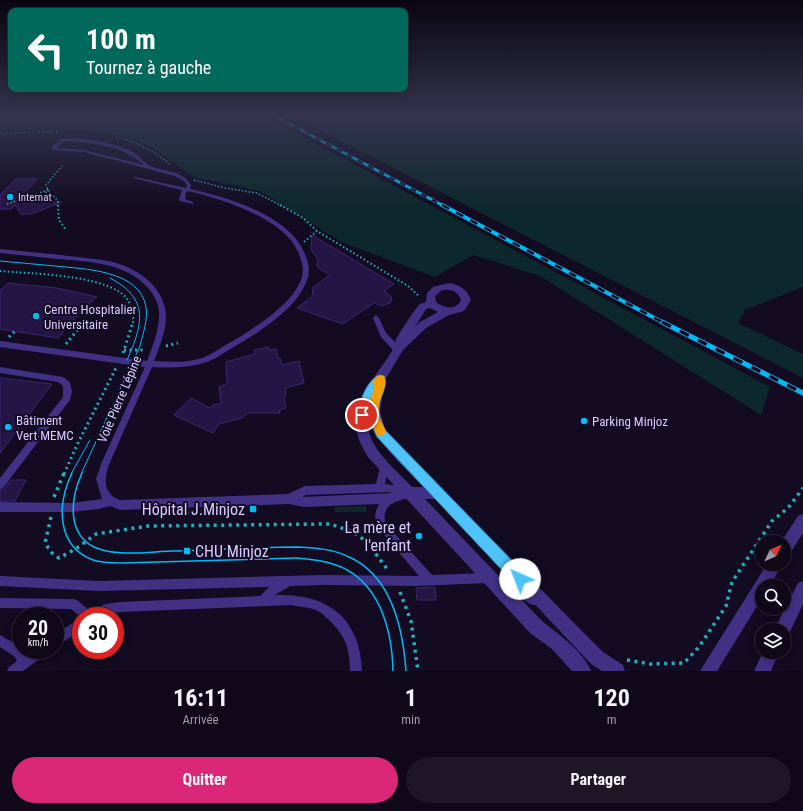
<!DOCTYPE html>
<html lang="fr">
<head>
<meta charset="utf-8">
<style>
  body { margin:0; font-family:"Roboto Condensed",sans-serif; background:#1c1626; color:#f1f3f6; height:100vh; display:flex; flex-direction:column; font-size:15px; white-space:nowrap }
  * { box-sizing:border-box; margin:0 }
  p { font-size:13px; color:#9b9aa2 }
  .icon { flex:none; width:22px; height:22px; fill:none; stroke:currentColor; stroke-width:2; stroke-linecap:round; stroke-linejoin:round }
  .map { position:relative; height:671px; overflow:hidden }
  .sheet { display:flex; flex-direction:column; background:#0e0819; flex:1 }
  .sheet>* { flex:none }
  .hud { position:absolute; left:8px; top:8px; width:400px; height:84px; border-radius:8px; box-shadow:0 2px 10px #0003,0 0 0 1px #2e2938; background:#00695c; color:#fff; overflow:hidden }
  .needle { width:26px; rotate:46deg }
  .controls { position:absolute; left:755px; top:535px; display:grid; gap:8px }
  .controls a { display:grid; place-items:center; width:36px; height:36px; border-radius:50%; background:#0e0819; box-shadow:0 2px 10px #0003,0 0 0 1px #2e2938; font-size:20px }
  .speed { position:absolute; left:12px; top:607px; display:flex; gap:8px; font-size:20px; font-weight:700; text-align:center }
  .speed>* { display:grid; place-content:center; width:52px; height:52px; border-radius:50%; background:#0e0819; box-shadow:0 2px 10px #0003,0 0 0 1px #2e2938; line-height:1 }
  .speed small { font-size:10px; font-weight:400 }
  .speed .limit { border:6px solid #d22; background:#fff; color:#111 }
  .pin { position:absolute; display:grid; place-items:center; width:34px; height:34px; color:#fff; margin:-17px; border:2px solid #fff; border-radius:50%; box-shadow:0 1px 4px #0007 }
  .me { position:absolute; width:44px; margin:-22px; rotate:316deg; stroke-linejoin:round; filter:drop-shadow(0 0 3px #0008) }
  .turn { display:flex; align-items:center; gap:14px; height:84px; padding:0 12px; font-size:18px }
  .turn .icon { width:52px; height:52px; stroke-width:2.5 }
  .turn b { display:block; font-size:28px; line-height:34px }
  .eta { display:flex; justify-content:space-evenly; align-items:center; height:68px; text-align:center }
  .eta b { font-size:24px; font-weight:700; line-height:28px }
  .cta { display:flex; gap:8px; margin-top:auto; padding:8px 12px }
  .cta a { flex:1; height:46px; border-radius:24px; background:#db2777; color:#fff; font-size:16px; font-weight:700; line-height:46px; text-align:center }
  .cta a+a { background:#1c1626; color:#f1f3f6 }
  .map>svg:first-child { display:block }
</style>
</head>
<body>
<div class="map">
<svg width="803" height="671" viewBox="0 0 803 671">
  <rect width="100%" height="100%" fill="#120b21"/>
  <path fill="#0d282c" d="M 0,115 L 262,115 L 770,387 L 761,415 L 540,276 L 473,255 L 435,277 L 341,242 L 260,191 L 194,177 L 150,146 L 119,135 L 86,130 L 0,131 Z
    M 290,115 L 803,115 L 803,287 L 745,310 L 738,323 L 803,354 L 803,378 Z
    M 366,506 L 366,512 L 334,512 L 335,507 Z
    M 204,509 L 203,515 L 171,515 L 173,510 Z
    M 213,509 L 245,509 L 244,515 L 212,514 Z"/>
  <path fill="#251544" stroke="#3f2572" d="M 16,179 L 37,179 L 18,201 L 62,202 L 31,214 L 21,214 L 15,205 L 11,209 L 0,209 L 0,195 Z
    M 312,235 L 394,284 L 384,291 L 391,296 L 392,299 L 390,303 L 381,306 L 374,303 L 343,324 L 297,308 L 312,297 L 313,287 L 330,275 L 317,267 L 318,260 L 311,249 Z
    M 8,283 L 57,288 L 97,297 L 82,310 L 58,338 L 0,329 L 0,291 Z
    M 268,347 L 269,350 L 276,349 L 278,358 L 280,358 L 282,365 L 299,361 L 304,383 L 285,388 L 286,395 L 284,398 L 286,408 L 279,410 L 280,413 L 247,413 L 242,418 L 219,424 L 213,433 L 174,415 L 191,398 L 210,408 L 213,405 L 221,404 L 219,387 L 227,384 L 226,362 L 255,354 L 254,350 Z
    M 0,378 L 52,384 L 0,453 Z
    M 11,480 L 26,480 L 15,501 L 0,501 L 0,490 L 4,489 Z
    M 435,587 L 436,600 L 417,600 L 416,588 Z"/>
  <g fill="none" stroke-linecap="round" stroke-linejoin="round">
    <path stroke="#22b0bc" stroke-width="1.5" stroke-dasharray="1.5 2" stroke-linecap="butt" d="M 0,133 L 59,132
      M 116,137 C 137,142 153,151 170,164
      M 194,180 L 225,188 L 257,193 L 282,206
      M 7,204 L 48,190 L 40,199
      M 58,206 L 58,201 L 48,190 L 46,185 L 62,166"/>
    <path stroke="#22b0bc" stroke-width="2" stroke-dasharray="1.5 2.5" stroke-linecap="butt" d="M 58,205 L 59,220 L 66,230
      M 280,205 L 303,218 L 317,231 L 408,286 L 420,297
      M 304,242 L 317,231
      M 0,271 C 33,274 93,274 121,293 C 130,299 134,312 133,323
      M 84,323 L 85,321"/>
    <path stroke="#22b0bc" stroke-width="3" stroke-dasharray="2 3.5" stroke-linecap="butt" d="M 9,337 L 15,331
      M 66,344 L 84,322
      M 166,346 L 178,343
      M 124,350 L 146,350
      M 123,353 L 133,322
      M 64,474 L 76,447 L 116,368"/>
    <path stroke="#22b0bc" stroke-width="3.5" stroke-dasharray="3 4.5" stroke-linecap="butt" d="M 54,497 L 64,473
      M 51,517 L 45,543 L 52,553 L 59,558 L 77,548 L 96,534 L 148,526 L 330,524 L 353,532 L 366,541 L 388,570
      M 400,592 L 411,621 L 418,671
      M 627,660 L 650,664 L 684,663 L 699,647 L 726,606 L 732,582 L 772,521 L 788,508 L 803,488"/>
    <path fill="#403185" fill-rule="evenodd" d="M 61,139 C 82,137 113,142 131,151 C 138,155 146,165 153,167 C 167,172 183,171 191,185 L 190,189 C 227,197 293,216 306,257 C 309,264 310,273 307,280 C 299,302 279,317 261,330 C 250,338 238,344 227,351 C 218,357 210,362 200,364 C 184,368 168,368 152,367 L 108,467 C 104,482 104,494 120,500 L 288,494 L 305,486 L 376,484 L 381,463 L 384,462 L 387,463 L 388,466 L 385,484 L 410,488 L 413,490 L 415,493 L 413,496 C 398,503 382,500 385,523 L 432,575 L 488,573 L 513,580 L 538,596 L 539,600 L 538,604 L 534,605 L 530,604 L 507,588 L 488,583 L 416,586 L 324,585 L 290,586 L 275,595 C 327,593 360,617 362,671 L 350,671 C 350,648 345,635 328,619 C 325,617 322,613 318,611 C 310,607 300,607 291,605 L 120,612 L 106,614 L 103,616 L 81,616 L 81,617 L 71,609 L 0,608 L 0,598 L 73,599 L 77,600 L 90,611 L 105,604 L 120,602 L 260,596 L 269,587 L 99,591 L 0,586 L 0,576 L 99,581 L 324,575 L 419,576 L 378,528 L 375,517 L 376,511 L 379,504 L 304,507 L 289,504 L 120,510 L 110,506 L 99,509 L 72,512 L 0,512 L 0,502 L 72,503 L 102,499 L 96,479 L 101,464 L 145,367 L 0,347 L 0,341 L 147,361 C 153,345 160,328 159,311 C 158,303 154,295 149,289 C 126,262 89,262 58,259 C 39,257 19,255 0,253 L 0,249 C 20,251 41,253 61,255 C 75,257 90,258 103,260 C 129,264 159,280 165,308 C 169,325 160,345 154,361 C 170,362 187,363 202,358 C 210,355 217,350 224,346 C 233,341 243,335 252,329 C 270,317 293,300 301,280 C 304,273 303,264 300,257 C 288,219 224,200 189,191 L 186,192 L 185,199 L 193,202 L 193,204 L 180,201 L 179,200 L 182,190 L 133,178 L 135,177 L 186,188 L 187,185 L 184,181 L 175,176 L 84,152 L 53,150 L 52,148 L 52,147 ZM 64,141 C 93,143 121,144 144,165 L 84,150 L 57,148 ZM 388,492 L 392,493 L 302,497 L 306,495 Z
      M 376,315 L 379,318 L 386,333 L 401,348 L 402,350 L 401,352 L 395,352 L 381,337 L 373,318 Z
      M 0,367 L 63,377 L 70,382 L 72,392 L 70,400 L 3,488 L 0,489 L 0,478 L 63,397 L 63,386 L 58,382 L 0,373 Z
      M 81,618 L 81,630 L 55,647 L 55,634 Z
      M 0,635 L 21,647 L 21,650 L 23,650 L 26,654 L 33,650 L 48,650 L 46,654 L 23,671 L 7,671 L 9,667 L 17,661 L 14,656 L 0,647 Z"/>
    <path fill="#403185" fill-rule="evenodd" d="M 449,283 C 460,285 467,289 471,300 L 464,311 L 449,315 L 426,328 L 403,350 L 385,380 L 380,411 L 385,429 L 572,621 L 603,652 L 623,665 L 625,671 L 602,671 L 591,664 L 436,499 L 425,499 L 542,621 C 558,634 583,651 591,671 L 572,671 L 552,649 L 530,633 L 368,457 C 360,444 354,432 356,417 C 359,391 379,373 392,351 C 394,347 395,343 396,339 C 399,334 416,307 420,304 C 422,303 424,303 426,302 L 427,293 L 433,287 ZM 442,290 C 451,289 458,291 461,300 C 456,311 444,308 436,302 L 435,296 ZM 430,308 L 438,312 L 420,322 L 415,327 L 426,309 ZM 369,411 C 372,441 404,466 423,487 L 412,487 C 393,466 360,443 369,411 Z"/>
    <path fill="#403185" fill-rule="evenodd" d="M 803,514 L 803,533 L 789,555 L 784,557 L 784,542 L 781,542 L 798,516 Z
      M 767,564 L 782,564 L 770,586 L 762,586 L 762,598 L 717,671 L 700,671 Z
      M 803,581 L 803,604 L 788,636 L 784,637 L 784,630 L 774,630 L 798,583 Z
      M 763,652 L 779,652 L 771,671 L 754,671 Z"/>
    <path stroke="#00baf6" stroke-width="1" d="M 0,261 C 18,263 37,264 55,266 C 84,269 140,270 146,307 C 148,320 143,333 140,346 L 81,474
      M 110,278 C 150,299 143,324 127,360
      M 71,474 L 90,440"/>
    <path stroke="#00baf6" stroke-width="1.5" d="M 72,473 C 57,504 56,546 93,560 C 102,563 112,563 121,563 L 296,558 C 309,559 323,560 336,565 C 379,580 392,629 393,671
      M 82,473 C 71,497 66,533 94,547 C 116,557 147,552 170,551 C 213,550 255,547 298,547 C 316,548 333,549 349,557 C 392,576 403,629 406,671"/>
    <g stroke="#00baf6" stroke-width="3">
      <path id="rail-far2" d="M 273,115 L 444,206"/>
    </g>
    <g stroke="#00baf6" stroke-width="4">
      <path id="rail-far1" d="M 442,205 L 664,323"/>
    </g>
    <g stroke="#00baf6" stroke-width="5">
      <path id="rail" d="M 662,322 L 803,393"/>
    </g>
    <use href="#rail-far2" stroke="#120b21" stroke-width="2" stroke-dasharray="6" stroke-linecap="butt"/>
    <use href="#rail-far1" stroke="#120b21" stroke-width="2.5" stroke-dasharray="8" stroke-linecap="butt"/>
    <use href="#rail" stroke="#120b21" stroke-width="3.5" stroke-dasharray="10" stroke-linecap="butt"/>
  </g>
  <linearGradient id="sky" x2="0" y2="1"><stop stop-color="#0a0612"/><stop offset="0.55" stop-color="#33344e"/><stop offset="1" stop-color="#33344e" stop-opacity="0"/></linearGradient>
  <rect width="803" height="209" fill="url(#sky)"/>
  <path fill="#4fc3f7" stroke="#337fa1" d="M 380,375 L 384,376 C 389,386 379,397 379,408 C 379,416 381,422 385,430 L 525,574 L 527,579 L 525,584 L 520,586 L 515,584 L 377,437 L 369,420 L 369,409 L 365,418 L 362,420 L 358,418 L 356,415 C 360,402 366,380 380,375 Z"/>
  <path fill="#f59e0b" d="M 380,375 L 384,376 C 389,386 379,397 379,407 C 378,416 382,423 386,431 L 384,435 L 380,436 L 377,435 C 372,426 367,417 368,407 C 369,397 377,391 372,382 L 377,376 Z"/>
  <g fill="#00baf6" stroke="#120b21" stroke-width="1.5">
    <circle cx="10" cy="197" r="4"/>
    <circle cx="36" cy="316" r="4"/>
    <circle cx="584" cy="421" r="4"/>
    <circle cx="8" cy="427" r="4"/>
    <rect x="249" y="505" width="8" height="8" rx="2"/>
    <circle cx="419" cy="536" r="4"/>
    <rect x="183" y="547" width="8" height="8" rx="2"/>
  </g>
  <g text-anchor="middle" stroke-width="4" stroke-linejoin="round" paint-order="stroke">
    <g font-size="11" fill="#d8cbff" stroke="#120b21" text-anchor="start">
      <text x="18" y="201">Internat</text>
    </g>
    <g font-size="13" fill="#d8cbff" stroke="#120b21" text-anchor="start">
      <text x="44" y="314">Centre Hospitalier<tspan x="44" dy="15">Universitaire</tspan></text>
      <text x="16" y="425">Bâtiment<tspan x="16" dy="15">Vert MEMC</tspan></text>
      <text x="592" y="426">Parking Minjoz</text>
    </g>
    <g font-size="13" fill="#d8cbff" stroke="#120b21">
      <text transform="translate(119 399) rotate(-67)" y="5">Voie Pierre Lépine</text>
    </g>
    <g font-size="16" fill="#d8cbff" stroke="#120b21" text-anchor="end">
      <text x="245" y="515">Hôpital J.Minjoz</text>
      <text x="411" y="533">La mère et<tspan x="411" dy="18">l'enfant</tspan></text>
      <text x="195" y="557" text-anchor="start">CHU Minjoz</text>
    </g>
  </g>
</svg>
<div class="controls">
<a><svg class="needle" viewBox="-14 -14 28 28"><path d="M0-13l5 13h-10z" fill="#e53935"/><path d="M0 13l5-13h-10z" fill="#9b9aa2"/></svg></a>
<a><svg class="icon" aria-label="search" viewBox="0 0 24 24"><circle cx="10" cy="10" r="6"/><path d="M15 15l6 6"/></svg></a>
<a><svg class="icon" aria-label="layers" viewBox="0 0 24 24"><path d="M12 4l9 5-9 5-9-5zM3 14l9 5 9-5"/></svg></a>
</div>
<div class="speed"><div>20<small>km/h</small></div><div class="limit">30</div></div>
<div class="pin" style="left:362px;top:415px;background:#d93025"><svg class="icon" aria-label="arrive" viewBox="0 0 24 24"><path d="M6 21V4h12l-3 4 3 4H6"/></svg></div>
<svg class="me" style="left:520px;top:579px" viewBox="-20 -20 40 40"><circle r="19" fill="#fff"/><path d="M0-13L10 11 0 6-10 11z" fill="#4fc3f7"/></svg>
<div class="hud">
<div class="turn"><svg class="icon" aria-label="left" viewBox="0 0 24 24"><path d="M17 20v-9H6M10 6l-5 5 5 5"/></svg><div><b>100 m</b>Tournez à gauche</div></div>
</div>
</div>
<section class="sheet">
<div class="eta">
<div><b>16:11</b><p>Arrivée</p></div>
<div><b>1</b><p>min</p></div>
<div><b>120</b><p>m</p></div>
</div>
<div class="cta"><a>Quitter</a><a>Partager</a></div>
</section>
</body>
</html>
